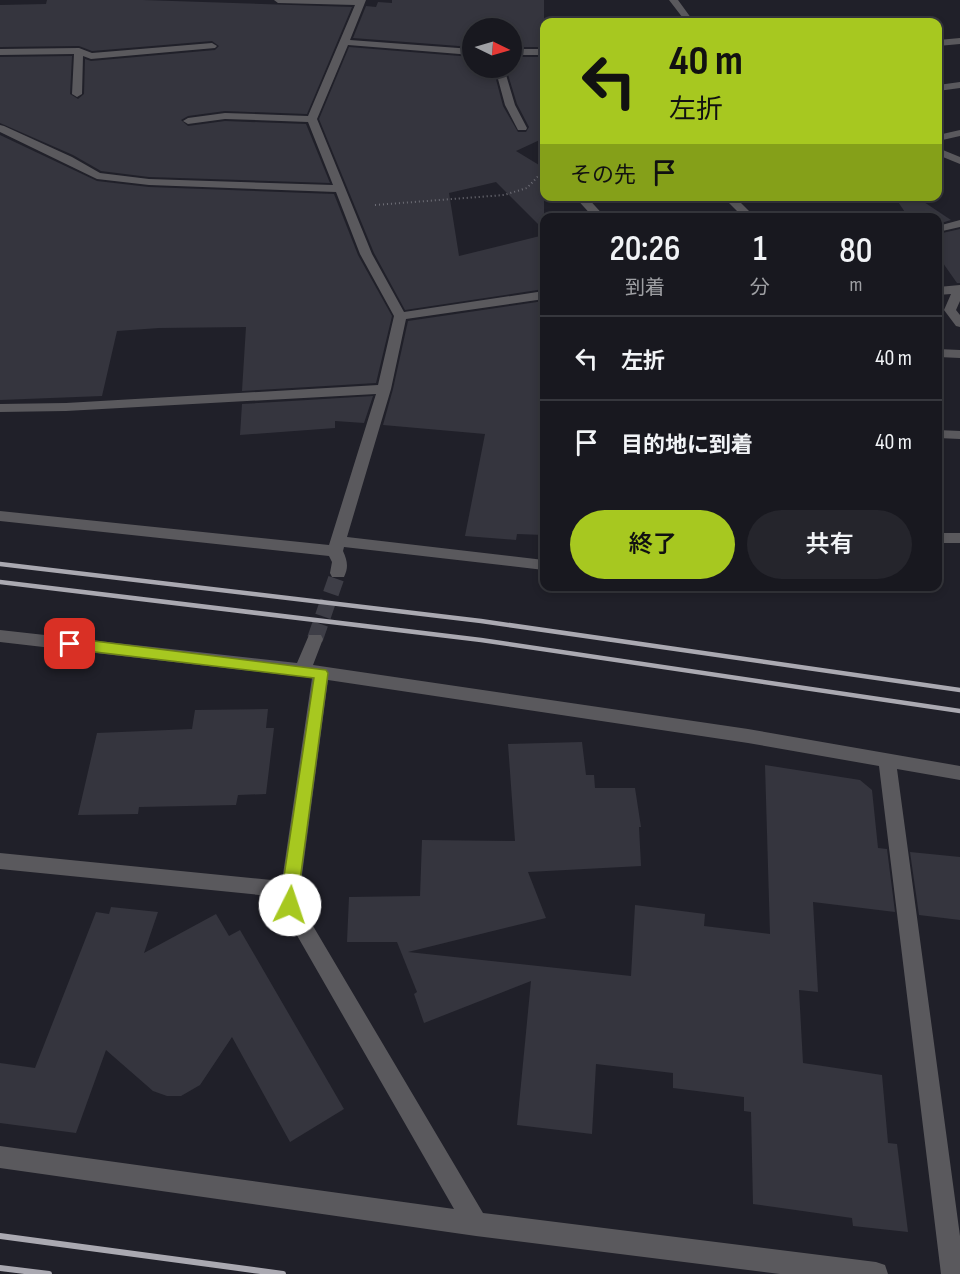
<!DOCTYPE html>
<html lang="ja">
<head>
<meta charset="utf-8">
<style>
  body { margin:0; font-family:"Sofia Sans Condensed","Noto Sans JP",sans-serif; background:#25252c; color:#f1f3f6; height:100vh; display:flex; flex-direction:column; font-size:22px; white-space:nowrap }
  * { box-sizing:border-box; margin:0 }
  p { font-size:20px; color:#9fa0a4 }
  .icon { flex:none; width:33px; height:33px; fill:none; stroke:currentColor; stroke-width:2; stroke-linecap:round; stroke-linejoin:round }
  .map { position:relative; flex:1; overflow:hidden }
  .details { position:absolute; left:540px; top:213px; width:402px; height:378px; display:flex; flex-direction:column; background:#18181f; border-radius:12px; box-shadow:0 3px 9px #0003,0 0 0 2px #36373d }
  .details>* { flex:none }
  .guide { position:absolute; left:540px; top:18px; width:402px; height:183px; border-radius:12px; box-shadow:0 3px 9px #0003,0 0 0 2px #36373d; background:#a7c820; color:#111; overflow:hidden }
  .needle { width:39px; rotate:95deg }
  .tools { position:absolute; left:462px; top:18px; display:grid; gap:12px }
  .tools a { display:grid; place-items:center; width:60px; height:60px; border-radius:50%; background:#18181f; box-shadow:0 3px 9px #0003,0 0 0 2px #36373d; font-size:30px }
  .pin { position:absolute; display:grid; place-items:center; width:51px; height:51px; color:#fff; margin:-26px; border-radius:12px; box-shadow:0 3px 9px #0006 }
  .me { position:absolute; width:66px; margin:-33px; rotate:4deg; stroke-linejoin:round; filter:drop-shadow(0 0 4px #0008) }
  .turn { display:flex; align-items:center; gap:21px; height:126px; padding:0 30px; font-size:27px }
  .turn .icon { width:78px; height:78px; stroke-width:2.5 }
  .turn b { display:block; font-size:42px; line-height:51px }
  .then { display:flex; align-items:center; height:57px; padding:0 30px; background:#0003; gap:12px; font-size:22px }
  .eta { display:flex; justify-content:space-evenly; align-items:center; height:102px; text-align:center }
  .eta b { font-size:36px; font-weight:600; line-height:42px }
  .action { display:flex; gap:12px; margin-top:auto; padding:12px 30px }
  .action a { flex:1; height:69px; border-radius:36px; background:#a7c820; color:#111; font-size:24px; font-weight:600; line-height:69px; text-align:center }
  .action a+a { background:#25252c; color:#f1f3f6 }
  ul { padding:0; list-style:none }
  li { display:flex; align-items:center; gap:18px; height:84px; padding:0 30px; border-top:2px solid #36373d }
  li div { flex:1 }
  li b { display:block; font-size:22px }
  li em { font-style:normal }
  .map>svg:first-child { display:block }
</style>
</head>
<body>
<div class="map">
<svg width="960" height="1274" viewBox="0 0 960 1274">
  <rect width="100%" height="100%" fill="#202029"/>
  <path fill="#35353e" d="M 47,0 L 143,0 L 352,7 L 307,114 L 225,111 L 188,116 L 181,120 L 188,126 L 225,121 L 306,124 L 330,183 L 149,177 L 101,171 L 73,155 L 0,123 L 0,57 L 72,56 L 70,94 L 78,99 L 84,94 L 85,59 L 91,61 L 215,50 L 219,46 L 212,41 L 92,51 L 79,46 L 0,47 L 0,5 L 46,4 Z
    M 392,0 L 544,0 L 544,47 L 512,47 L 512,28 L 472,28 L 472,47 L 353,38 L 366,6 L 376,7 L 378,2 L 392,3 Z
    M 349,47 L 472,57 L 472,68 L 493,68 L 503,106 L 518,132 L 526,132 L 529,127 L 517,104 L 506,68 L 512,68 L 512,57 L 544,57 L 544,138 L 516,151 L 544,168 L 544,230 L 496,182 L 449,193 L 459,256 L 544,235 L 544,289 L 405,310 L 374,253 L 319,119 Z
    M 0,135 L 97,181 L 149,187 L 334,194 L 358,255 L 392,316 L 376,383 L 242,391 L 246,327 L 159,328 L 117,331 L 102,396 L 0,400 Z
    M 894,196 L 915,196 L 951,220 L 938,224 L 938,218 L 909,218 Z
    M 960,229 L 960,283 L 957,283 L 938,256 L 938,234 Z
    M 544,301 L 544,535 L 517,534 L 516,540 L 465,536 L 485,434 L 383,425 L 393,389 L 408,321 Z
    M 373,396 L 364,423 L 335,421 L 335,428 L 240,435 L 242,404 Z
    M 268,709 L 266,728 L 274,728 L 266,794 L 238,795 L 236,805 L 139,807 L 138,814 L 78,815 L 97,733 L 192,729 L 195,710 Z
    M 582,742 L 586,775 L 594,775 L 595,788 L 635,788 L 641,827 L 639,827 L 641,866 L 528,872 L 546,918 L 408,952 L 631,976 L 635,905 L 705,914 L 704,926 L 770,934 L 765,765 L 860,780 L 872,790 L 878,848 L 887,849 L 895,912 L 813,902 L 818,992 L 799,990 L 803,1063 L 882,1075 L 888,1143 L 897,1144 L 908,1232 L 853,1226 L 852,1218 L 753,1204 L 751,1112 L 744,1111 L 744,1097 L 673,1088 L 673,1073 L 596,1064 L 592,1134 L 517,1125 L 531,981 L 424,1023 L 414,994 L 417,992 L 397,942 L 347,942 L 349,897 L 420,896 L 422,840 L 515,841 L 508,744 Z
    M 910,852 L 960,857 L 960,920 L 919,915 Z
    M 111,907 L 158,912 L 144,953 L 216,914 L 229,936 L 240,930 L 344,1109 L 290,1142 L 232,1037 L 200,1085 L 181,1096 L 167,1096 L 153,1091 L 106,1050 L 76,1133 L 0,1123 L 0,1063 L 35,1068 L 96,912 L 109,914 Z"/>
  <g fill="none" stroke-linecap="round" stroke-linejoin="round">
    <path stroke="#3e3e47" stroke-width="16" stroke-dasharray="16 8" stroke-linecap="butt" d="M 315,639 L 338,573"/>
    <path stroke="#6e6e76" stroke-width="2" stroke-dasharray="1 3" stroke-linecap="butt" d="M 375,205 L 504,195 L 527,188 L 544,170"/>
    <path fill="#5a595d" fill-rule="evenodd" d="M 495,68 L 504,68 L 515,105 L 527,128 L 526,130 L 518,130 L 505,105 Z
      M 938,349 L 960,350 L 960,358 L 938,357 Z
      M 938,430 L 960,431 L 960,439 L 938,438 Z"/>
    <path fill="#5a595d" fill-rule="evenodd" d="M 274,0 L 366,0 L 350,40 L 472,49 L 472,55 L 348,45 L 317,119 L 372,254 L 404,312 L 544,291 L 544,299 L 406,319 L 391,389 L 347,537 L 544,560 L 544,570 L 344,547 L 343,551 C 347,560 349,567 344,577 L 332,577 L 330,573 L 332,562 L 329,556 L 0,521 L 0,511 L 329,545 L 376,394 L 66,411 L 0,412 L 0,404 L 66,403 L 378,385 L 394,316 L 360,254 L 336,192 L 149,185 L 97,179 L 0,132 L 0,125 L 4,126 L 72,157 L 100,173 L 149,179 L 333,185 L 308,122 L 225,119 L 188,124 L 183,121 L 188,118 L 225,113 L 308,116 L 355,5 L 278,3 Z
      M 669,0 L 678,0 L 694,22 L 686,22 Z
      M 960,38 L 960,44 L 938,46 L 938,40 Z
      M 212,43 L 217,46 L 215,48 L 91,59 L 83,56 L 82,94 L 77,97 L 72,94 L 74,54 L 0,55 L 0,49 L 79,48 L 92,53 Z
      M 512,49 L 544,49 L 544,55 L 512,55 Z
      M 960,82 L 960,88 L 938,91 L 938,85 Z
      M 960,130 L 960,136 L 938,141 L 938,135 Z
      M 938,148 L 960,157 L 960,164 L 938,155 Z
      M 574,196 L 586,196 L 606,218 L 594,218 Z
      M 722,196 L 734,196 L 756,218 L 744,218 Z
      M 960,220 L 960,227 L 938,232 L 938,226 Z
      M 960,285 L 960,301 L 956,310 L 960,315 L 960,327 L 956,326 L 944,310 L 951,294 L 938,295 L 938,287 Z
      M 938,533 L 960,533 L 960,543 L 938,543 Z
      M 0,630 L 297,663 L 309,635 L 321,635 L 323,639 L 313,665 L 748,729 L 960,766 L 960,780 L 897,769 L 960,1236 L 960,1274 L 941,1274 L 879,766 L 748,743 L 328,680 L 300,890 L 300,904 L 483,1213 L 876,1262 L 885,1265 L 888,1274 L 780,1274 L 476,1236 L 0,1168 L 0,1146 L 454,1209 L 283,911 L 280,897 L 0,869 L 0,853 L 282,881 L 312,678 L 0,642 Z"/>
    <path stroke="#aaa9b1" stroke-width="4.5" d="M 0,564 L 481,621 L 960,690
      M 0,582 L 481,640 L 960,711"/>
    <path stroke="#aaa9b1" stroke-width="6" d="M 0,1236 L 283,1274
      M 0,1268 L 49,1274"/>
  </g>
  <path fill="#a7c820" stroke="#6d8215" stroke-width="1.5" d="M 70,638 L 326,670 L 328,673 L 296,910 L 290,912 L 284,910 L 282,905 L 282,890 L 314,678 L 70,649 L 63,644 Z"/>
</svg>
<div class="tools">
<a><svg class="needle" viewBox="-14 -14 28 28"><path d="M0-13l5 13h-10z" fill="#e53935"/><path d="M0 13l5-13h-10z" fill="#9fa0a4"/></svg></a>
</div>
<div class="pin" style="left:70px;top:644px;background:#d93025"><svg class="icon" aria-label="arrive" viewBox="0 0 24 24"><path d="M6 21V4h12l-3 4 3 4H6"/></svg></div>
<svg class="me" style="left:290px;top:905px" viewBox="-20 -20 40 40"><circle r="19" fill="#fff"/><path d="M0-13L10 11 0 6-10 11z" fill="#a7c820"/></svg>
<div class="guide">
<div class="turn"><svg class="icon" aria-label="left" viewBox="0 0 24 24"><path d="M17 20v-9H6M10 6l-5 5 5 5"/></svg><div><b>40 m</b>左折</div></div>
<div class="then">その先<svg class="icon" aria-label="arrive" viewBox="0 0 24 24"><path d="M6 21V4h12l-3 4 3 4H6"/></svg></div>
</div>
<section class="details">
<div class="eta">
<div><b>20:26</b><p>到着</p></div>
<div><b>1</b><p>分</p></div>
<div><b>80</b><p>m</p></div>
</div>
<ul>
<li><svg class="icon" aria-label="left" viewBox="0 0 24 24"><path d="M17 20v-9H6M10 6l-5 5 5 5"/></svg><div><b>左折</b></div><em>40 m</em></li>
<li><svg class="icon" aria-label="arrive" viewBox="0 0 24 24"><path d="M6 21V4h12l-3 4 3 4H6"/></svg><div><b>目的地に到着</b></div><em>40 m</em></li>
</ul>
<div class="action"><a>終了</a><a>共有</a></div>
</section>
</div>
</body>
</html>
